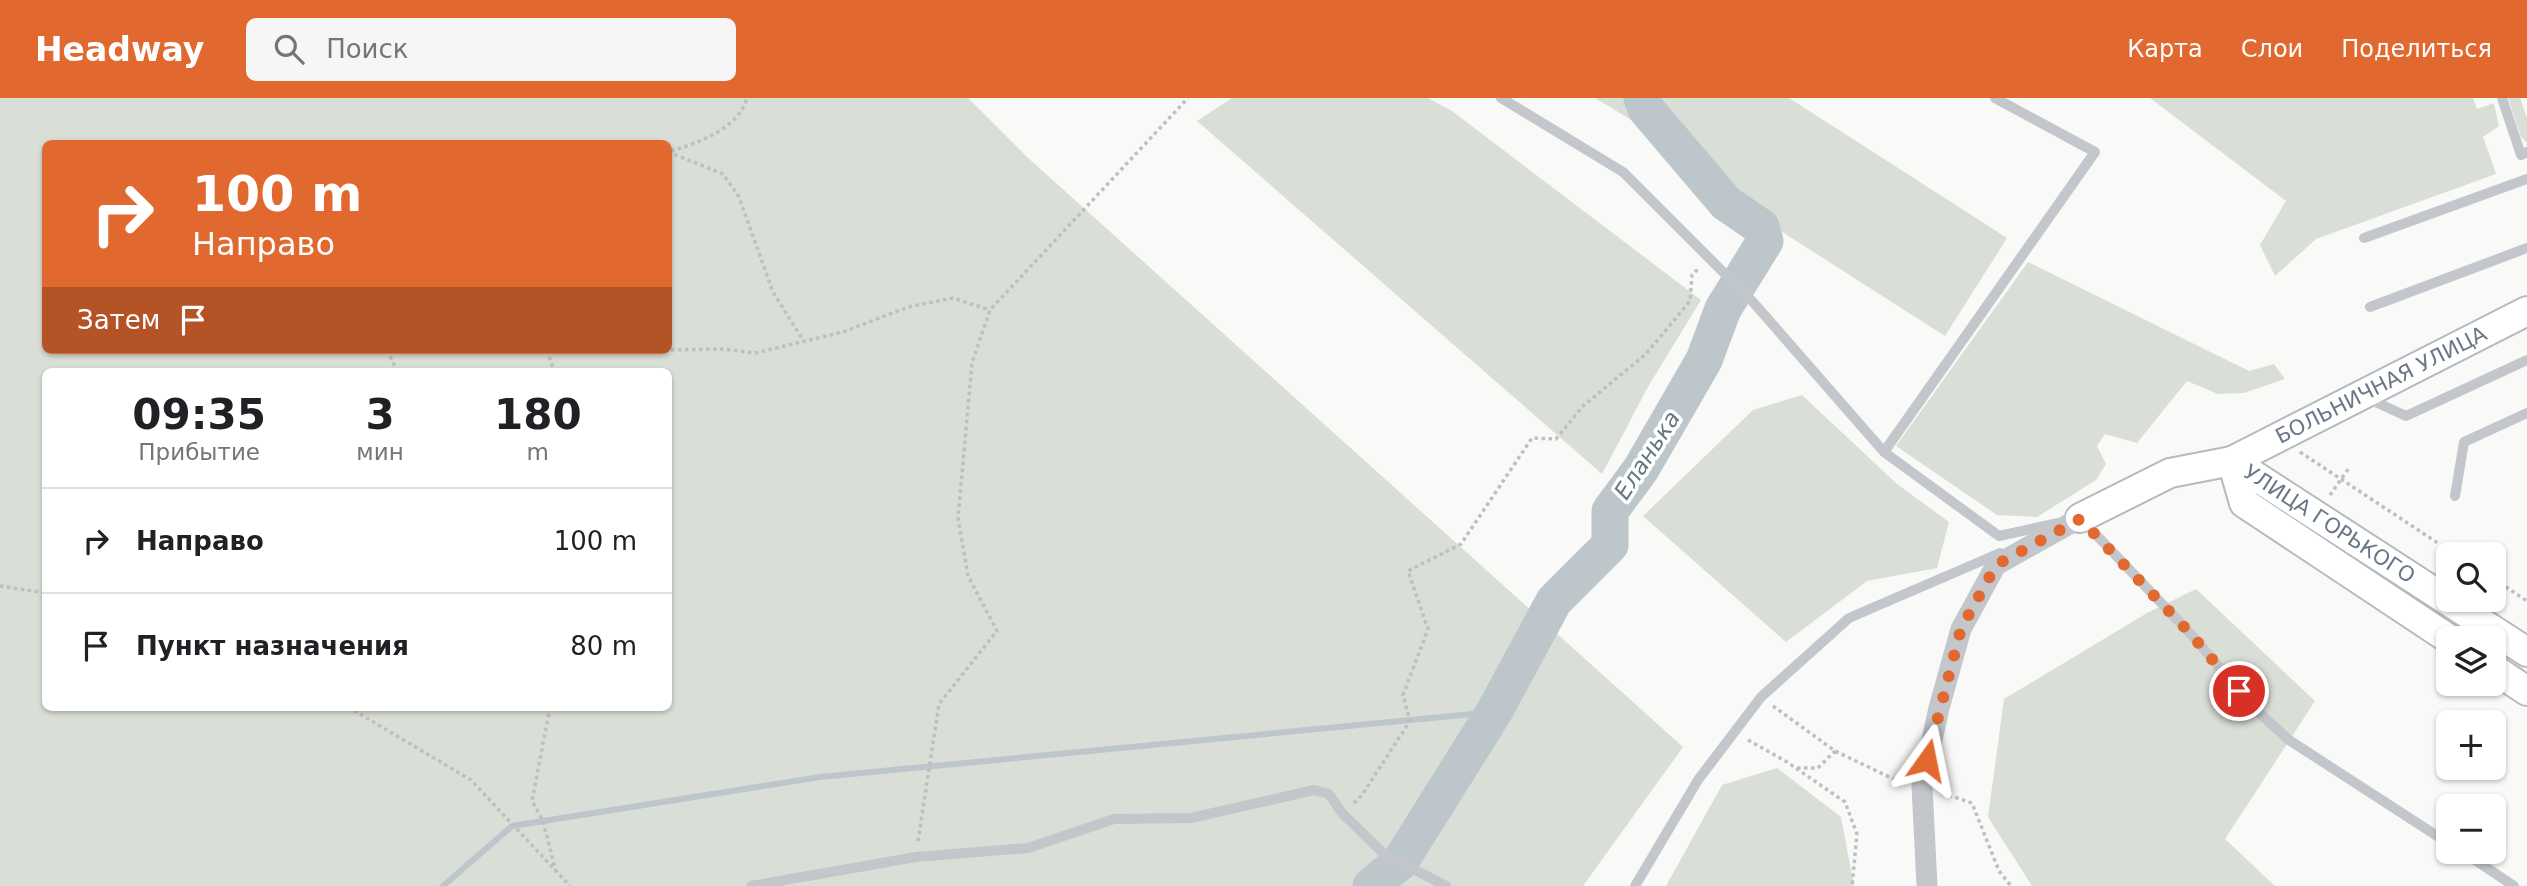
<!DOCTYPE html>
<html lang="ru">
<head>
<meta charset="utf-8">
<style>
  body { margin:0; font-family:"DejaVu Sans",sans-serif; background:#f6f6f6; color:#202124; height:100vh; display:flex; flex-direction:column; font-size:26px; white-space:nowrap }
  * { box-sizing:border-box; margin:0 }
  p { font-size:23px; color:#757577 }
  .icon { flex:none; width:38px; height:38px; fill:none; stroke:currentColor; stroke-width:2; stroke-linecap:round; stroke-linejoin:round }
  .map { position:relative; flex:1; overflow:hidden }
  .panel { position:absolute; left:42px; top:270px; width:630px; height:343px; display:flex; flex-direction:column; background:#fff; border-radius:10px; box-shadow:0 2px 5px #0004 }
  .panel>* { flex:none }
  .banner { position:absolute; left:42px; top:42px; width:630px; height:214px; border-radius:10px; box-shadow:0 2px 5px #0004; background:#e16930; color:#fff; overflow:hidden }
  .controls { position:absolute; left:2436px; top:444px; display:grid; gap:14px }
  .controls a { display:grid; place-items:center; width:70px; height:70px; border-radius:10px; background:#fff; box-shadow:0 2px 5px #0004; font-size:35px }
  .pin { position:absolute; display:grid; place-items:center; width:60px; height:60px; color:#fff; margin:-30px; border:4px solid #fff; border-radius:50%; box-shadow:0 2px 7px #0007 }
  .me { position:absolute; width:77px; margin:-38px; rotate:12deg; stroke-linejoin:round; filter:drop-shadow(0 0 5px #0008) }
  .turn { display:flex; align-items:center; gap:24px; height:147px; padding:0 35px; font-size:32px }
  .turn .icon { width:91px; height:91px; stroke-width:2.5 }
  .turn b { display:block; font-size:49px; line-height:60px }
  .then { display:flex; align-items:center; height:66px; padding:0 35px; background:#0003; gap:14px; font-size:26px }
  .eta { display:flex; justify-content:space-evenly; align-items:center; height:119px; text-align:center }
  .eta b { font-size:42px; font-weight:700; line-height:49px }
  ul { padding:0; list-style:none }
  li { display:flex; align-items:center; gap:21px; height:105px; padding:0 35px; border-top:2px solid #e0e0e0 }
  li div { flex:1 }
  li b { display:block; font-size:26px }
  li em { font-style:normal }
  header { display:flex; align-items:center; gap:42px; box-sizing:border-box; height:98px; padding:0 35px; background:#e16930; color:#fff }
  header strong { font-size:33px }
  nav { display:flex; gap:38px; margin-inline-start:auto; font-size:24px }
  .search { width:490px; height:63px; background:#f6f6f6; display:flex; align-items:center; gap:18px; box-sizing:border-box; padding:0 24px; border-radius:10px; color:#757577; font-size:26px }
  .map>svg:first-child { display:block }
</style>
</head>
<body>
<header>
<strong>Headway</strong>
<div class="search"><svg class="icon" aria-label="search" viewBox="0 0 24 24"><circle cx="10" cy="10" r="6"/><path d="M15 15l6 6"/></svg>Поиск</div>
<nav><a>Карта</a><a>Слои</a><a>Поделиться</a></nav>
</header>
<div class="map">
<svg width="2527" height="788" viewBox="0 0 2527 788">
  <rect width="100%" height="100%" fill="#f9f9f7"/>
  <path fill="#d9ded6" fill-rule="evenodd" d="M 0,0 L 968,0 L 1027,59 L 1683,649 L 1583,788 L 0,788 ZM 46,46 L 668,46 L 668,252 L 46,252 ZM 46,273 L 668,273 L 668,609 L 46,609 Z
    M 1232,0 L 1428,0 L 1452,13 L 1701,202 L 1649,287 L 1602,376 L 1197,23 Z
    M 1595,0 L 1789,0 L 2007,140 L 1945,238 L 1776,130 L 1699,63 Z
    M 2150,0 L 2473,0 L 2477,11 L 2494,5 L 2499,28 L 2483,39 L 2496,76 L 2316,141 L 2275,178 L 2260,147 L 2286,103 Z
    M 2508,0 L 2520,0 L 2527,20 L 2527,45 L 2521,39 Z
    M 2028,164 L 2249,273 L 2274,266 L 2285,281 L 2244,295 L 2218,296 L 2187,283 L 2137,345 L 2105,336 L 2097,348 L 2106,366 L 2096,382 L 2037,419 L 1997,417 L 1896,348 Z
    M 1802,297 L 1897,386 L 1949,424 L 1937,470 L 1867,483 L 1786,544 L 1643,418 L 1753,312 Z
    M 2196,491 L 2315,603 L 2225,741 L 2275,788 L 2032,788 L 1988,719 L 2004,601 L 2147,515 Z
    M 1777,670 L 1841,719 L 1854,788 L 1666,788 L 1722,687 Z"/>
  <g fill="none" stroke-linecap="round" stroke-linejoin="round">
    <path stroke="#bcc6cb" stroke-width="6" d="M 443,788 L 512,728 L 820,679 L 1494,614"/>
    <path stroke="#bcc6cb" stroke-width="37" d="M 1371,788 L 1400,764 L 1494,614 L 1554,503 L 1610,447 L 1610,413 L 1641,371 L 1704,262 L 1723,211 L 1765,143 L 1761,129 L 1726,105 L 1646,11 L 1642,0"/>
    <g stroke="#b5babf" stroke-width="32">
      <g id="secondary">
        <path id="s1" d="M 2232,363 L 2527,554"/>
        <path d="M 2232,363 L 2244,405 L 2449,541"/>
        <path id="s2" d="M 2080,420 L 2170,375 L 2232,363 L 2527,213"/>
        <path d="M 2494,571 L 2527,593"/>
      </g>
    </g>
    <path stroke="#bdbfc2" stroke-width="3.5" stroke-dasharray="3.5 3.5" stroke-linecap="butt" d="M 671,53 C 698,45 738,31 747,0
      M 668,54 L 723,76 L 739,99 L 773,194 L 803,242
      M 387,252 L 397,273
      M 547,252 L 554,273
      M 664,252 L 723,251 L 755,255 L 843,234 L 908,209 L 953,200 L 990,212
      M 2300,354 L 2456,457
      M 2330,397 L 2349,370
      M 2494,481 L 2527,503
      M 0,488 L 46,495
      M 1773,608 L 1835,653 L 1904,686
      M 348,609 L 471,682 L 570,788
      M 550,609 L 532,703 L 543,723 L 556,774
      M 1748,642 L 1787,664 L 1845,704 L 1857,736 L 1852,788
      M 1797,670 L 1818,670 L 1835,653
      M 1942,695 L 1972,705 L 1999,773 L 2011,788
      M 1354,705 L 1362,697 L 1410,623 L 1403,597 L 1428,531 L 1408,473 L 1461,446 L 1532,340 L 1556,341 L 1583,308 L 1646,256 L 1690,203 L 1692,177 L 1699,170
      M 918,743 L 939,606 L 997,533 L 968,478 L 958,420 L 972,265 L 990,212 L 1188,0"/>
    <path stroke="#c3c6cb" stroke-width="10" d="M 1501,0 L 1623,74 L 1753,204 L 1884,354 L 1999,438 L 2058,425
      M 2502,0 L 2521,57 L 2527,54
      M 2364,140 L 2527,81
      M 2370,209 L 2527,150
      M 2367,300 L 2406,318 L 2527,262
      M 1884,354 L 2095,54 L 1995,0
      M 2455,398 L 2464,344 L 2527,315
      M 2082,422 L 2189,534 L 2256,612 L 2289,642 L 2448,745
      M 2463,754 L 2514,788
      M 751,788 L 916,759 L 1028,750 L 1114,721 L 1191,720 L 1314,692 L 1329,696 L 1342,715 L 1384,756 L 1446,788
      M 1635,788 L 1698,682 L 1761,599 L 1849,520 L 2000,455"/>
    <path stroke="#c3c6cb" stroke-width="21" d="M 1927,788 L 1922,688 L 1939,610 L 1961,531 L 1996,467 L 2080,420"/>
    <use href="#secondary" stroke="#fff" stroke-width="28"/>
  </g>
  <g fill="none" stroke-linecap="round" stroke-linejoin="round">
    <path stroke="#e16930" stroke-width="12" stroke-dasharray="0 21.6" d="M 1927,662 L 1961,531 L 1996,467 L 2080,421 L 2189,534 L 2239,593"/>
  </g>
  <g text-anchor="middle" stroke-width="7" stroke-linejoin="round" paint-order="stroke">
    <g font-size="21" fill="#697788" stroke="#fff">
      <text dy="7" stroke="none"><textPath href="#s2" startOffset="331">БОЛЬНИЧНАЯ УЛИЦА</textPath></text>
      <text dy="7" stroke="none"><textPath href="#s1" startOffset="116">УЛИЦА ГОРЬКОГО</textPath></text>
    </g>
    <g font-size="23" font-style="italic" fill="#657783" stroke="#fff">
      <text transform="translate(1647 357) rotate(-57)" y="8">Еланька</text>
    </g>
  </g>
</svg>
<div class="controls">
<a><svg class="icon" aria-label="search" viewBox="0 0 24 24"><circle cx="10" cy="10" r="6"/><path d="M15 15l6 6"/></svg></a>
<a><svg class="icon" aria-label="layers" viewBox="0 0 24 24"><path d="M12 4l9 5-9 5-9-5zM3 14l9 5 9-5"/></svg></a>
<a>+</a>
<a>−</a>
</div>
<div class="pin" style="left:2239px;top:593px;background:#d93025"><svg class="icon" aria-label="arrive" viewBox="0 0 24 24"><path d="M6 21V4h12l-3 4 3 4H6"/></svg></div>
<svg class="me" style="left:1927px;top:662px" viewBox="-20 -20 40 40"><path d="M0-17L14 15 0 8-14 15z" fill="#e16930" stroke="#fff" stroke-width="4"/></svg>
<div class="banner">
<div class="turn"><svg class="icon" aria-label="right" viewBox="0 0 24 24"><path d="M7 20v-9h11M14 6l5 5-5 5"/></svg><div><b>100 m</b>Направо</div></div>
<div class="then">Затем<svg class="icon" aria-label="arrive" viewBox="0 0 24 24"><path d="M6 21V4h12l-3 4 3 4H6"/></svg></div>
</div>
<section class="panel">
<div class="eta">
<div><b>09:35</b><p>Прибытие</p></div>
<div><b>3</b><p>мин</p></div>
<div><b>180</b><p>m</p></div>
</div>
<ul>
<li><svg class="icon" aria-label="right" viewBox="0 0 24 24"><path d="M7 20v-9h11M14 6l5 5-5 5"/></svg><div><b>Направо</b></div><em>100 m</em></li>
<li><svg class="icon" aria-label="arrive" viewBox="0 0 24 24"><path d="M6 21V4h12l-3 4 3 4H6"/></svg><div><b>Пункт назначения</b></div><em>80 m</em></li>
</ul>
</section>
</div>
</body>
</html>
